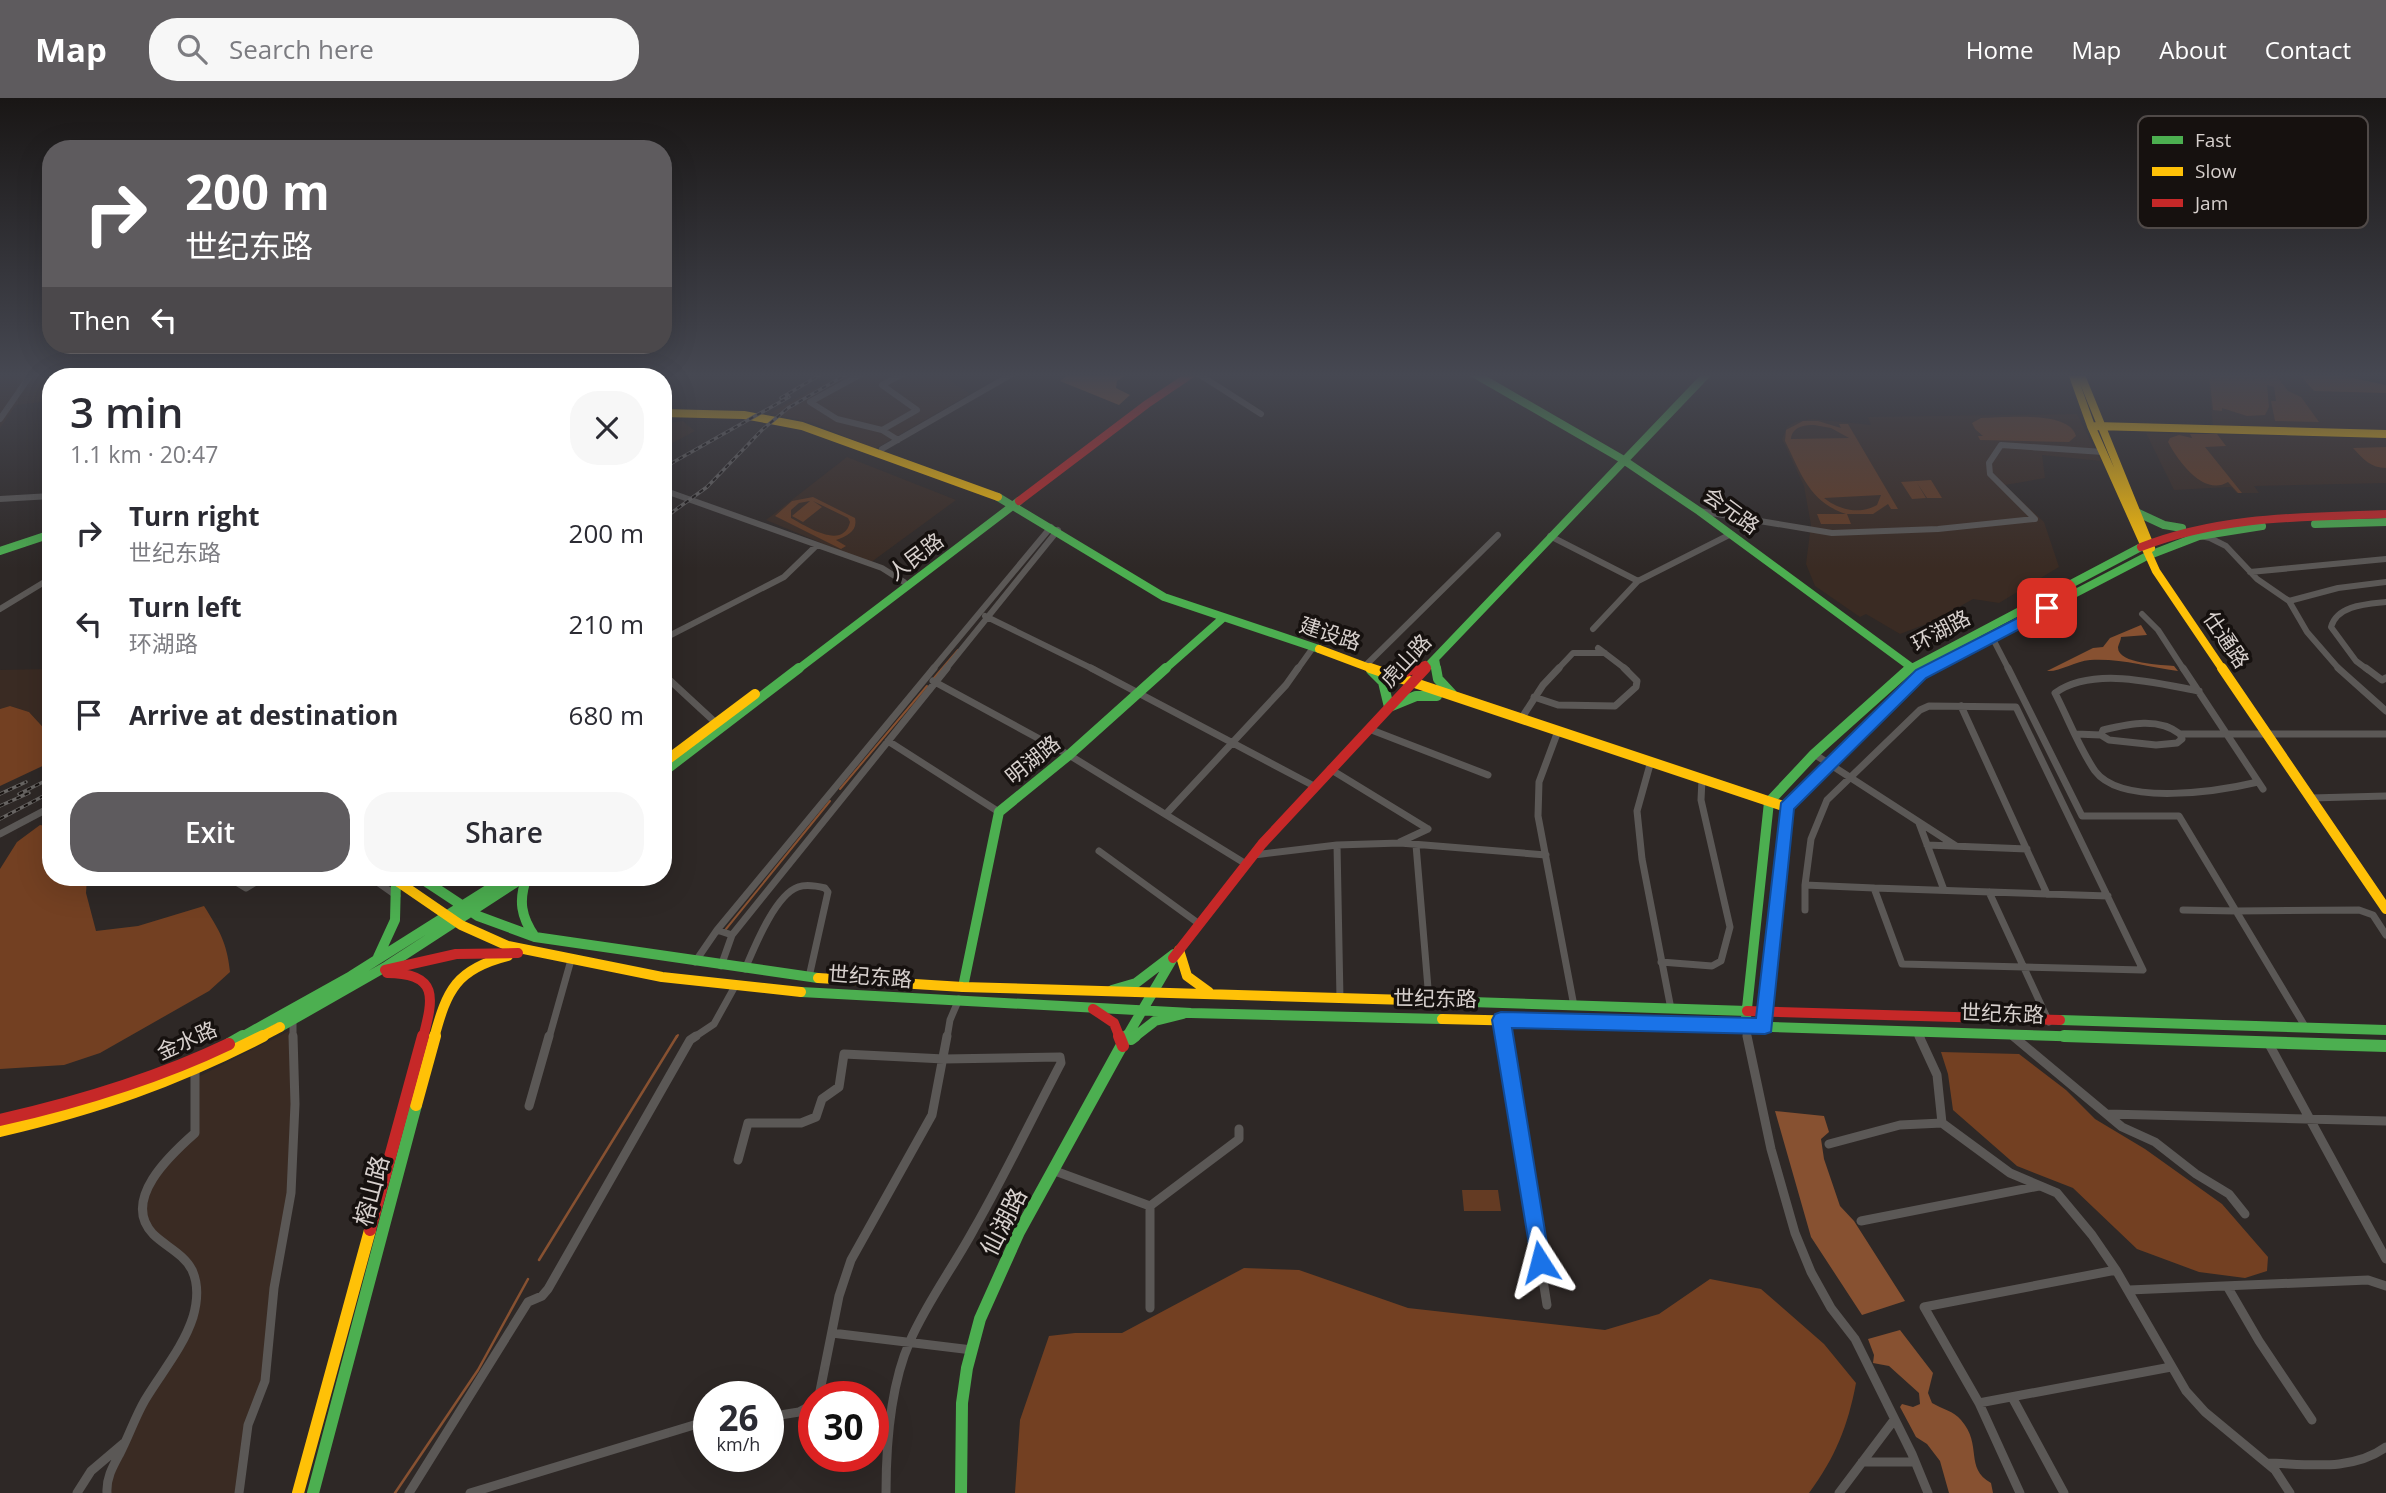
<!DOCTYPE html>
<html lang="en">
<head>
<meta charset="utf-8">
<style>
  body { margin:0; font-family:"Open Sans","Noto Sans SC",sans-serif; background:#f7f7f7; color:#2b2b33; height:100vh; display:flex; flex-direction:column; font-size:26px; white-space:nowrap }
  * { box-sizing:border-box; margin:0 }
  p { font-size:23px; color:#7c7c81 }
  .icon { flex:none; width:38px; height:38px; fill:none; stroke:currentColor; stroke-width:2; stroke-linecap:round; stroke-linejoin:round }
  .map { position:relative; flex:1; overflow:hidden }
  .panel { position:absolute; left:42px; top:270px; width:630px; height:518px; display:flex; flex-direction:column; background:#fff; border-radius:28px; box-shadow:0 7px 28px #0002 }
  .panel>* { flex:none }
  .banner { position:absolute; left:42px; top:42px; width:630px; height:214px; border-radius:28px; box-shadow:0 7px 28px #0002; background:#5e5b5e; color:#fff; overflow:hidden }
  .speed { position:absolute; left:693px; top:1283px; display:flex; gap:14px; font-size:35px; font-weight:700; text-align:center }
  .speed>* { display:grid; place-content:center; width:91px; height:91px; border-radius:50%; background:#fff; box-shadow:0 7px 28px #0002; line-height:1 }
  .speed small { font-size:18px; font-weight:400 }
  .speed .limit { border:10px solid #d22; background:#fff; color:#111 }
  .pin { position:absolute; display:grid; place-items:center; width:60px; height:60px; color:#fff; margin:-30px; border-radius:14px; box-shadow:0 4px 10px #0006 }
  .me { position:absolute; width:77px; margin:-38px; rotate:351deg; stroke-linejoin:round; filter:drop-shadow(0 0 5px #0008) }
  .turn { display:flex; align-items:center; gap:24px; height:147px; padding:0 28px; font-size:32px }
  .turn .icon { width:91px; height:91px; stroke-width:2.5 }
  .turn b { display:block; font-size:49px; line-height:60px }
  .then { display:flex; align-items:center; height:66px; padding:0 28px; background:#0003; gap:14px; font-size:26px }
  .round { display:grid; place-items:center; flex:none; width:74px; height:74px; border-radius:28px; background:#f7f7f7 }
  .summary { display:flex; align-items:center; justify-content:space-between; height:119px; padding:0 28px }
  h1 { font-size:42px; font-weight:600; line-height:52px }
  .action { display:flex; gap:14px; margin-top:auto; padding:14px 28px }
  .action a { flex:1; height:80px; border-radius:28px; background:#5e5b5e; color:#fff; font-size:28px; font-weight:600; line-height:80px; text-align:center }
  .action a+a { background:#f7f7f7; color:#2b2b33 }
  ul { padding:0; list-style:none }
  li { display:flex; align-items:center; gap:21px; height:91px; padding:0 28px }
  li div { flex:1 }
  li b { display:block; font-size:26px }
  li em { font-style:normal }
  header { display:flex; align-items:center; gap:42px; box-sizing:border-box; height:98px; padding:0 35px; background:#5e5b5e; color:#fff }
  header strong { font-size:33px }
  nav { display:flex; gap:38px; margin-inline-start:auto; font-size:24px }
  .search { width:490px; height:63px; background:#f7f7f7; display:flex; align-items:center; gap:18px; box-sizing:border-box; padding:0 24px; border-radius:28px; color:#7c7c81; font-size:26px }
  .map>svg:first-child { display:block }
</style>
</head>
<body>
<header>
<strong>Map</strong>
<div class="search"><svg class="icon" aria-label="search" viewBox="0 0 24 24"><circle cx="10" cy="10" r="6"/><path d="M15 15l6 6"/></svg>Search here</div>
<nav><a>Home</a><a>Map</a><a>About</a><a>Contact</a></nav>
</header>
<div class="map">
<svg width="2386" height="1395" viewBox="0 0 2386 1395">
  <rect width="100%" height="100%" fill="#2e2826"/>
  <path fill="#3a2b23" d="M 0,275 L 71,275 L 69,278 L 51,278 L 51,303 L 16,307 L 0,330 Z
    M 842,275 L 956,275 L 948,281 L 970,296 L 875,351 L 813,325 L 770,315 Z
    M 2208,275 L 2329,275 L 2386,287 L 2386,333 L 2213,329 Z
    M 2077,316 L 2101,363 L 2042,357 L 2045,380 L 2005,387 L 2044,424 L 2059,469 L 1999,505 L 1973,501 L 1934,523 L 1900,536 L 1866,516 L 1860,519 L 1815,488 L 1806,466 L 1811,427 L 1804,388 L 1782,341 L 1787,329 L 1795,324 L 1812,321 L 1871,327 L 1868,319 Z
    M 683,323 L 695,333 L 663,350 L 663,326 Z
    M 2146,335 L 2386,340 L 2386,385 L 2254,388 L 2259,395 L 2237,395 L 2231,389 L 2174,392 Z
    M 847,359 L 956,402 L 870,465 L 766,422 Z
    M 51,571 L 51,638 L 29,614 L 10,608 L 0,611 L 0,572 Z
    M 293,931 L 291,1095 L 266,1270 L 254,1309 L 239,1395 L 106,1395 L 144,1305 L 180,1248 L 196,1205 L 190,1168 L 144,1121 L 152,1084 L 195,1035 L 194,981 Z"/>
  <path fill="#643b23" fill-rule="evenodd" d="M 2209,275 L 2264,275 L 2266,283 L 2266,275 L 2274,275 L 2288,293 L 2301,299 L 2319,324 L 2275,323 L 2271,303 L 2276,303 L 2274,289 L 2267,287 L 2269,309 L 2265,317 L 2247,318 L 2222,310 L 2222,313 L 2213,312 Z
    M 1981,320 C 2004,320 2069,312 2076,338 L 2069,344 L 1980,342 L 1978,338 L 1983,338 L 1975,331 L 1972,325 Z
    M 1803,323 L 1818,323 L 1841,330 L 1839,326 L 1848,326 L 1898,411 L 1891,411 L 1888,406 L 1873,416 L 1847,416 L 1851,426 L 1821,426 L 1817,416 L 1846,416 C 1809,404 1801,375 1785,343 L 1786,332 ZM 1814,327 L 1831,330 L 1849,340 L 1791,341 C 1792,329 1804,327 1814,327 ZM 1881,397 L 1877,407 C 1860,417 1839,412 1824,400 Z
    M 2190,336 L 2217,336 L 2226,348 L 2205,349 L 2242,395 L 2238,395 L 2228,384 C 2204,399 2178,363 2168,344 L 2170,340 L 2179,337 L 2192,340 Z
    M 2386,349 L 2386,370 C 2371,370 2363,361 2353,350 Z
    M 1931,382 L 1942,400 L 1927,400 L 1917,385 L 1926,400 L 1912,401 L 1901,384 Z
    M 813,399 L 855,420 C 858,433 847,438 836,442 L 846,448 L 841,451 L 775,418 L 792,403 ZM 810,403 L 792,418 L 803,424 L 822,409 L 813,403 L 848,420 L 850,424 C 843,453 806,428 791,420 L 791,412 L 799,405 Z
    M 1462,1092 L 1498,1092 L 1501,1113 L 1464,1113 Z"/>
  <path fill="#734022" d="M 2298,275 L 2328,275 L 2386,287 L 2386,295 L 2314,293 Z
    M 10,608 L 29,614 L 51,638 L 51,664 L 0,688 L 0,611 Z
    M 40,727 L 51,729 L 51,779 L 87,779 L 86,795 L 96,833 L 138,828 L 204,808 C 219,832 227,844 230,874 L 209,893 L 100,955 L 64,967 L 0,971 L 0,771 L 17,744 Z
    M 1941,954 L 2019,956 L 2066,992 L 2095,1021 L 2145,1051 L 2222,1106 L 2268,1159 L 2267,1173 L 2245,1180 L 2199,1174 L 2137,1151 L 2073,1090 L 2017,1068 L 1953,1012 L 1948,976 Z
    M 1244,1170 L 1299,1172 L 1408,1210 L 1605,1232 L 1659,1216 L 1710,1181 L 1761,1191 L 1824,1246 L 1856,1285 C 1848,1328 1835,1360 1809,1395 L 1015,1395 L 1020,1322 L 1049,1238 L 1075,1235 L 1122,1235 Z"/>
  <path fill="#875131" d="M 1070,275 L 1129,275 L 1117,283 L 1116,290 L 1130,297 L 1119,307 L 1060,283 Z
    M 2141,527 L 2147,537 L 2121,539 C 2121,542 2119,545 2118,549 C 2117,566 2163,567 2174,568 L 2178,573 C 2148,569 2120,560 2090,562 C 2075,563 2060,574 2047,573 L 2093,550 L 2103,549 L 2110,540 Z
    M 1775,1013 L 1824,1018 L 1829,1034 L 1821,1041 L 1824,1061 L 1840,1108 L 1854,1123 L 1905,1203 L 1862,1217 L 1811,1139 Z
    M 1900,1232 L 1933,1275 L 1928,1295 L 1932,1305 C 1942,1311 1954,1313 1961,1322 C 1983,1347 1964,1370 1991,1385 L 1993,1395 L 1949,1395 L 1940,1363 L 1927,1346 L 1916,1339 L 1900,1309 L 1902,1306 L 1913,1309 L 1920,1306 L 1919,1295 L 1889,1268 L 1873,1265 L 1874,1257 L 1868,1241 Z"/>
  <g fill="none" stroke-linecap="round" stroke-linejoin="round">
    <path stroke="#875131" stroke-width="2" d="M 934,580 L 958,552
      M 840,691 L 927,588
      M 726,831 L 830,703
      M 676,940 L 678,937"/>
    <path stroke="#875131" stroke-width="2.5" d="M 539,1162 L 677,938
      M 395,1395 L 478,1272 L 528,1181"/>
    <path stroke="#5b5856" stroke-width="6" d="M 415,275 L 417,278
      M 606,275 L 606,278
      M 863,275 L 810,304 L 837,321 L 882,332 L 898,342
      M 1197,275 L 1261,316
      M 0,321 L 32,275
      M 882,332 L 917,312 L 882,287 L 904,275
      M 882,351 L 1014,275
      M 663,392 L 882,470 L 904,484
      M 0,401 L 51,398
      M 1699,413 L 1832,435 L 1938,431 L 2035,421 L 1990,376 L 1989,365 L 2001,347 L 2103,354
      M 2182,434 L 2210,440 L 2226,448 L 2257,481 L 2289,503 L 2307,534 L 2340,572
      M 1550,438 L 1638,483
      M 2250,474 L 2386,461
      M 2289,503 L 2338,490 L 2386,484
      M 0,511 L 51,480
      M 2142,516 L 2158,532 L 2184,572
      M 985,518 L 1095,572
      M 1593,531 L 1638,483 L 1731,436
      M 1992,539 L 2009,572
      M 663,541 L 784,479 L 817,447
      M 1598,550 L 1627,572
      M 1366,567 L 1498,437
      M 932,572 L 1051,429
      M 945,572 L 1058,432
      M 1297,572 L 1312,551
      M 1557,572 L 1573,555 L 1605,555
      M 2368,572 L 2356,563 L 2331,529 C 2337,507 2367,506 2386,504"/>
    <path stroke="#5b5856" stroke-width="7" d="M 1091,570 L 1314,688
      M 2008,570 L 2082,718 L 2179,718 L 2236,813 L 2359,812 L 2373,817 L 2386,837
      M 2183,570 L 2263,691
      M 2338,570 L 2386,613
      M 2366,570 L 2382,582 L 2386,580
      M 663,576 L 716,625
      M 933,583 L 1069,657 L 1246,766
      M 2199,593 C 2156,585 2093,568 2055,595 C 2068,620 2079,650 2095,673 C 2122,709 2220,693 2258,684
      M 1534,599 L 1558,607 L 1615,608 L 1636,589 L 1637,583 L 1624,570
      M 1929,608 L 2016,609 L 2143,872 L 1902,866 L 1874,790 L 1805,787 L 1811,741 L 1827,702 L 1920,612 Z
      M 1961,608 L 2047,796
      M 1521,621 L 1543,587 L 1559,570
      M 1369,631 L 1488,677
      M 1558,633 L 1539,684 L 1538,718 L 1574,908
      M 2076,636 L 2101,637 L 2109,642 L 2156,647 L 2177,645 L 2182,641 L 2180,636
      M 2101,637 L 2103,632 C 2129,626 2158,619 2180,636 L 2386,636
      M 888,643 L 999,714
      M 1814,656 L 1956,748
      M 1651,663 L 1637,713 L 1642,761 L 1671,911
      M 1330,671 L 1428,731
      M 2311,700 L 2386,698
      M 1166,716 L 1286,587 L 1298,570
      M 1919,725 L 1944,792
      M 0,736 L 51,709
      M 1400,744 L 1428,731
      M 1337,747 L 1340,901
      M 1416,747 L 1429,902
      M 1927,747 L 2027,751
      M 1099,753 L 1198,825
      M 1254,757 L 1337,747 L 1400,745 L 1546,757
      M 228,779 L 246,790 L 264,779
      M 370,779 L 397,798
      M 1874,790 L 2108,798
      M 1989,794 L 2049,924
      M 1805,812 L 1805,787
      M 2183,812 L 2236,813 L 2306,930
      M 717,832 L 934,570
      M 695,864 L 717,832 L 732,837 L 947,570
      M 1661,864 L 1712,868 L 1721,863 L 1730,829 L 1701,702 L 1702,681
      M 721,868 L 732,837
      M 745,871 C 754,850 775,797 798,789 C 806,786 817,788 825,790 L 828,794 L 809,879
      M 293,922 L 293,940
      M 1501,922 L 1504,940
      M 1745,929 L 1747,940
      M 1916,933 L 1921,940
      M 2012,937 L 2015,940
      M 549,940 L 571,862
      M 693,940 L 714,926 L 734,890
      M 947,940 L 950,922 L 959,901"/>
    <path stroke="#5b5856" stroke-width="9" d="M 1504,938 L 1547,1207
      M 1747,938 L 1771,1051 L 1795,1135 L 1811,1174 L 1831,1210 L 1855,1241 L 1912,1356 L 1928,1395
      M 1919,938 L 1937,977 L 1942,1025
      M 2013,938 L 2122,1029 L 2155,1044 L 2196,1076 L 2229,1096 L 2245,1116
      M 2269,946 L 2386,1161
      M 529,1008 L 549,938
      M 2107,1016 L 2386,1023
      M 1829,1046 L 1900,1027 L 1942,1025 L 2010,1075 L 2057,1095 L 2092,1137 L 2116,1172 L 2186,1293 L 2205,1314 L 2275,1372 L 2290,1395
      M 738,1062 L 748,1025 L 801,1025 L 816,1019 L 822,1001 L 839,989 L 844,956 L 944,961 L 1060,959 L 1061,965 C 1032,1020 1005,1077 974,1131 C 954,1168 927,1204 910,1243 C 890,1288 886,1346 886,1395
      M 1055,1073 L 1150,1108
      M 1150,1108 L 1239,1041 L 1239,1031
      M 1150,1108 L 1150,1210
      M 1861,1123 L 2039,1088
      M 2116,1172 L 1924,1209 L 1979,1305 L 2171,1269
      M 2227,1188 L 2259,1243 L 2312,1322
      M 2129,1192 L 2368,1182 L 2386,1188
      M 832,1235 L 972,1252
      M 819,1298 L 839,1198 L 851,1162 L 932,1017 L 947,938
      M 2012,1299 L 2064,1395
      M 1979,1305 L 2020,1395
      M 768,1319 L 799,1314 L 814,1306
      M 1862,1364 L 1915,1364
      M 2268,1365 C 2307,1366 2352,1374 2386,1349
      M 77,1395 L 91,1373 L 124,1345
      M 107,1395 C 106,1380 113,1368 120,1355 C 129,1338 135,1319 145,1302 C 161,1275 183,1250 193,1219 C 197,1205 199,1187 192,1172 C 184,1156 165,1148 153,1136 C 121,1102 170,1057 195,1035 L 195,971
      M 239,1395 L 248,1327 L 265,1283 L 274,1190 L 291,1095 L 295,1006 L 293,938
      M 409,1395 L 528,1204 L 542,1198 L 548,1191 L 690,942 L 696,938
      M 470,1395 L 694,1327 L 709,1325
      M 1839,1395 L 1894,1322"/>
    <path stroke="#4caf50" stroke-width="8" d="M 1473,275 L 1622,361 L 1699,413 L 1915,572
      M 166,278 L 168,275
      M 175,278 L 177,275
      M 998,399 L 1164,499 L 1319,551
      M 2136,414 L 2164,427 L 2182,430
      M 2315,426 L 2386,424
      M 0,453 L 51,436
      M 1435,561 L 1437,572
      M 1426,570 L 1708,275
      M 797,572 L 1019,403
      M 1164,572 L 1223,520
      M 1908,572 L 2141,449
      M 1928,572 L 2147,458 L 2199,438 L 2262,428"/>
    <path stroke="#4caf50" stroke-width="10" d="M 1436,570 L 1438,581 L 1452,596
      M 1913,570 L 1915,572
      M 1371,572 L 1383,584 L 1389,609 L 1416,598 L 1437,598
      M 1833,663 L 1921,576 L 1932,570
      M 663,674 L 799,570
      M 419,779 L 478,818 L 535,839 L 818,880
      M 527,779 C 518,802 521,819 535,839
      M 378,859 L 395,822 L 396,782
      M 963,889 L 999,714 L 1069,657 L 1166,570
      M 1112,892 L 1136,885 L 1174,856
      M 801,894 L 1191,915 L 1442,921
      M 1408,902 L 1747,913
      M 2060,922 L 2386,932
      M 1707,927 L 2121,940
      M 280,929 L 387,868 L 524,779
      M 1745,929 L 1769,704 L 1814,656 L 1910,570
      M 240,940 L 351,878 L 508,779
      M 1126,940 L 1173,860
      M 1133,940 L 1155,923 L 1183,916"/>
    <path stroke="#4caf50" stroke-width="12" d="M 2064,938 L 2386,948
      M 1131,941 L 1135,938
      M 229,946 L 243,938
      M 313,1395 L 416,1007
      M 961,1395 L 962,1305 L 967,1270 L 980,1221 L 1019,1134 L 1127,938"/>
    <path stroke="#ffc107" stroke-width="8" d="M 2072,275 L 2091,328 L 2156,473 L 2223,572
      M 2080,275 L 2151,450
      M 663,315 L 744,317 L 802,328 L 998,399
      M 2096,328 L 2386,336
      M 1319,551 L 1375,572"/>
    <path stroke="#ffc107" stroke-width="10" d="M 1370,570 L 1786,709
      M 2222,570 L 2386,811
      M 663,665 L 755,596
      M 391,779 L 461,827 L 508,848 L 662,879 L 801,894
      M 1179,852 L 1187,878 L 1209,894
      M 818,880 L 963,889 L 1408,902
      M 1442,921 L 1707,927
      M 1764,928 L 1786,709 L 1833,663
      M 259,940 L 280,929
      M 434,940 C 447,892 456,871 508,858"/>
    <path stroke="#ffc107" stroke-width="12" d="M 416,1007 L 435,938
      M 0,1033 C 98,1010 173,984 263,938
      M 298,1395 L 370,1132"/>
    <path stroke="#c62828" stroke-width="8" d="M 1019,403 L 1147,306 L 1193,275
      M 2141,449 C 2220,418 2302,419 2386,416
      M 1412,572 L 1425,567
      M 1424,572 L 1426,570"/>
    <path stroke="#c62828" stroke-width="10" d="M 1390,573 L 1404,575 L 1416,570
      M 424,782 L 446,779
      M 1173,860 L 1262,746 L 1426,570
      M 385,872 L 456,856 L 518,855
      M 387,875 C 440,875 433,901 423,940
      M 1093,911 L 1114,925 L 1120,940
      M 1747,913 L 2060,922"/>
    <path stroke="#c62828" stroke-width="12" d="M 1119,938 L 1123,948
      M 0,1022 C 79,1004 156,981 229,946
      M 370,1132 L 423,938"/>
    <g stroke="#676462" stroke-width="3.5">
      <path id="rail" d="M 781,300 L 823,275
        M 663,370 L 789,299
        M 663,421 L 707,389 L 762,332 L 788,310 L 849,275
        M 0,696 L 26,684
        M 19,696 L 51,680
        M 0,708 L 29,695
        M 0,721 L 51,694"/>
    </g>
    <use href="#rail" stroke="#16110f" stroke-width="2" stroke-dasharray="4.5" stroke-linecap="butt"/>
  </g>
  <linearGradient id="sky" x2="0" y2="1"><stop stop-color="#191615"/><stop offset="0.59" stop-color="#464852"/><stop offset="1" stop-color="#464852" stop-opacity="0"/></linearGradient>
  <rect width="2386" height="470" fill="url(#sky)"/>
  <path fill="#1a73e8" stroke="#114b97" stroke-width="2" d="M 2047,505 L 2054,510 L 2052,514 L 1926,580 L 1794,711 L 1771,934 L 1765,936 L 1512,930 L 1550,1164 L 1547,1171 L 1540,1174 L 1533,1171 L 1492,922 L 1495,916 L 1501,914 L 1756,920 L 1781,705 L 1916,572 Z"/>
  <g text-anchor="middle" stroke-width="7" stroke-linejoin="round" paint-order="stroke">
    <g font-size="21" fill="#d7d0cd" stroke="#16110f">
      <text transform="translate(1731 413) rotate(36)" y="7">会元路</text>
      <text transform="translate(916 459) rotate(-37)" y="7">人民路</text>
      <text transform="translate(1941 533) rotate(-28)" y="7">环湖路</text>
      <text transform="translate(1330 536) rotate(18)" y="7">建设路</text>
      <text transform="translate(2226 542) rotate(56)" y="7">仕通路</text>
      <text transform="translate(1406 563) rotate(-47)" y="7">虎山路</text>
      <text transform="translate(1033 662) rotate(-39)" y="7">明湖路</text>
      <text transform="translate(870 879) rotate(4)" y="7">世纪东路</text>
      <text transform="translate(1435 901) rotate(1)" y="7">世纪东路</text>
      <text transform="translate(2002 916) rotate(2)" y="7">世纪东路</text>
      <text transform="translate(187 943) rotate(-24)" y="7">金水路</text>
    </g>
    <g font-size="24" fill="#d7d0cd" stroke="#16110f">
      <text transform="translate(372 1093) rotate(-75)" y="8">榕山路</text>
      <text transform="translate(1004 1124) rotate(-63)" y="8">仙湖路</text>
    </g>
  </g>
  <rect x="2138" y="18" width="230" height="112" rx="10" fill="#16110f" stroke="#504a48" stroke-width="2"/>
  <rect x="2152" y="38" width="31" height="8" fill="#4caf50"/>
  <rect x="2152" y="69" width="31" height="9" fill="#ffc107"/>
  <rect x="2152" y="101" width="31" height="8" fill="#c62828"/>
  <g font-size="19" fill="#d7d0cd">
    <text x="2195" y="49">Fast</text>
    <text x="2195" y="80">Slow</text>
    <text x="2195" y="112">Jam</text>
  </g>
</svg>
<div class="speed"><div>26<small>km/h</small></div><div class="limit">30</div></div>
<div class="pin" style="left:2047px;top:510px;background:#d93025"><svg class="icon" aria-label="arrive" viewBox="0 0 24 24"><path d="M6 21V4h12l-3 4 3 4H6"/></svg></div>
<svg class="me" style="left:1540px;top:1164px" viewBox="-20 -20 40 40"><path d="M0-17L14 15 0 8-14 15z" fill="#1a73e8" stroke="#fff" stroke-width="4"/></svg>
<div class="banner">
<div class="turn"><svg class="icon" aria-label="right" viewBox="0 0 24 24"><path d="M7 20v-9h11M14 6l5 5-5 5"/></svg><div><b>200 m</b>世纪东路</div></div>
<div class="then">Then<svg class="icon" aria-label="left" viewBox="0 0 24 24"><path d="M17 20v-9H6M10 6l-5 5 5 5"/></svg></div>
</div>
<section class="panel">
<div class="summary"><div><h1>3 min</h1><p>1.1 km · 20:47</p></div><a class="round"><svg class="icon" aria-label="close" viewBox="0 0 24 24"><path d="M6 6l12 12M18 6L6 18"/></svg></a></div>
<ul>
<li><svg class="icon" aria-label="right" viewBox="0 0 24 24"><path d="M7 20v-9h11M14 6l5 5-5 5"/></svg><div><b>Turn right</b><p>世纪东路</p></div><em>200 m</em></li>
<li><svg class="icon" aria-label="left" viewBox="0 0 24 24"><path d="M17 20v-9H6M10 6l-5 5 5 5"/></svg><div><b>Turn left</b><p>环湖路</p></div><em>210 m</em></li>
<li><svg class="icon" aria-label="arrive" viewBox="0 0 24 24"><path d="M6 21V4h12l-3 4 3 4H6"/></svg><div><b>Arrive at destination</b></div><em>680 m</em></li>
</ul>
<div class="action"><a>Exit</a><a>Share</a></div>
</section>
</div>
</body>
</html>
